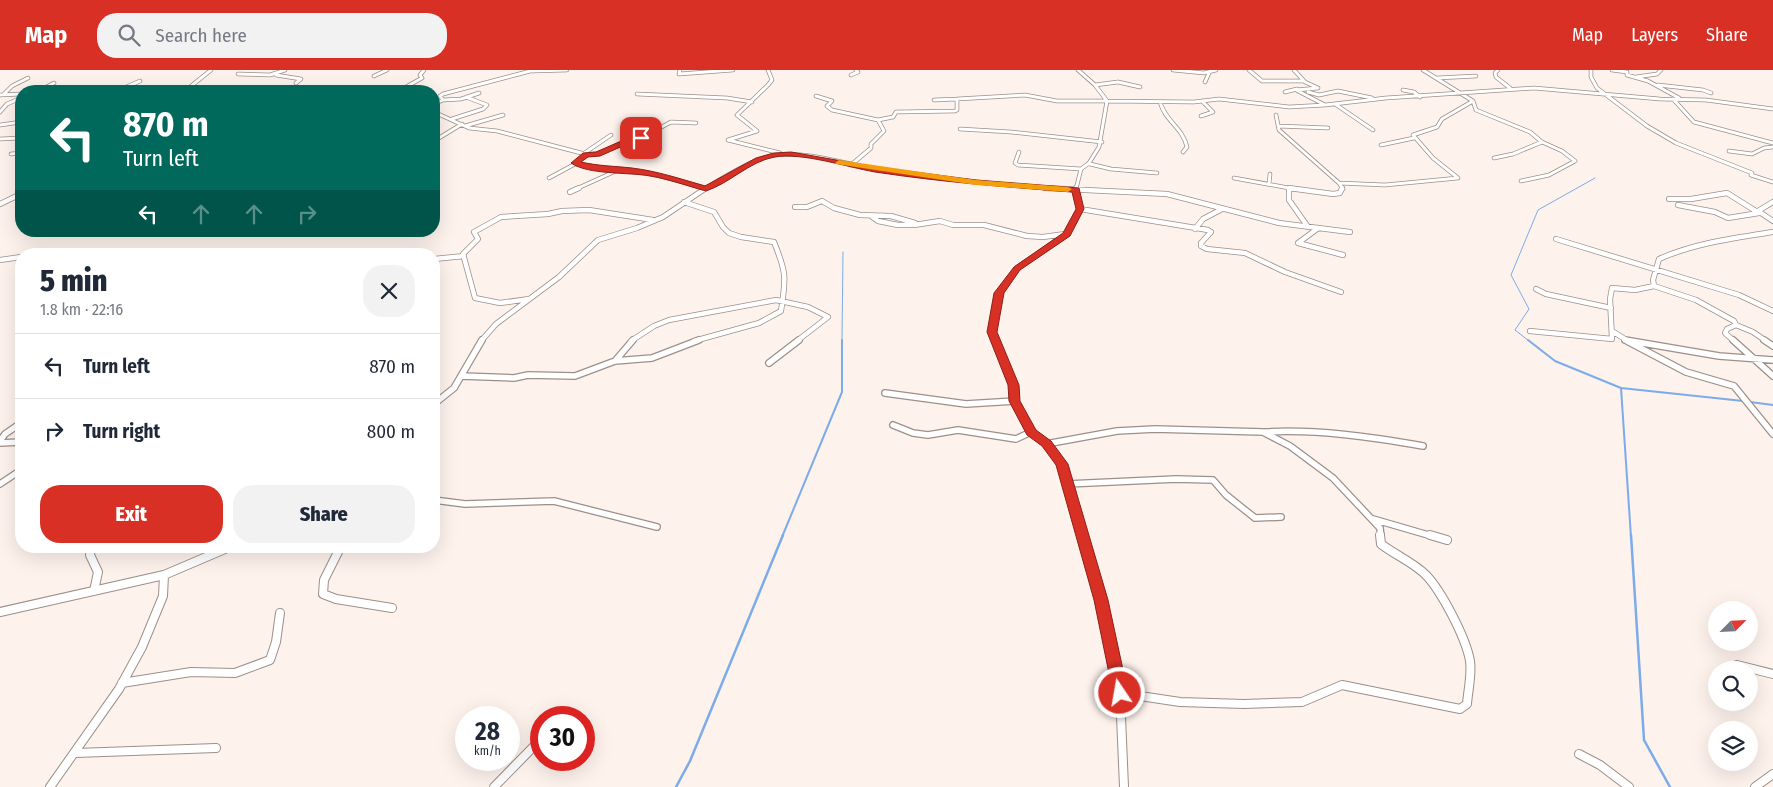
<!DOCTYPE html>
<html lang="en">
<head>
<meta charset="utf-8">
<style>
  body { margin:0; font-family:"Fira Sans Condensed",sans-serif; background:#f2f2f3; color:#1f2937; height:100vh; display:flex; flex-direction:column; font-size:19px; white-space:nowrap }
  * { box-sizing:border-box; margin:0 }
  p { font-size:16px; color:#747a83 }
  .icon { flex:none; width:28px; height:28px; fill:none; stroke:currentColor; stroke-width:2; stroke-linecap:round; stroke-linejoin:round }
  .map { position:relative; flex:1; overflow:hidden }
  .sheet { position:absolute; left:15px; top:178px; width:425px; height:305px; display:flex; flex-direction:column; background:#fff; border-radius:20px; box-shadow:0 5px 20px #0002 }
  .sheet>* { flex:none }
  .top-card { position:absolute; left:15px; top:15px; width:425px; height:152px; border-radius:20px; box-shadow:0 5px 20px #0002; background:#00695c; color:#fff; overflow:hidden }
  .needle { width:32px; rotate:66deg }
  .fabs { position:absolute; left:1708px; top:531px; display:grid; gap:10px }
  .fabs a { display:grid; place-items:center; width:50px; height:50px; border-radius:50%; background:#fff; box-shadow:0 5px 20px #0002; font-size:25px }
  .speed { position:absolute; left:455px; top:636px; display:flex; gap:10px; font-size:25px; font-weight:700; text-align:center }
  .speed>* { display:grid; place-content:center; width:65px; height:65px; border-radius:50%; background:#fff; box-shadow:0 5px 20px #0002; line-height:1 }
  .speed small { font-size:12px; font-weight:400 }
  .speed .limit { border:8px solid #d22; background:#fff; color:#111 }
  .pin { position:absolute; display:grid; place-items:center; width:42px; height:42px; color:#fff; margin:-21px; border-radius:10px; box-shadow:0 2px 8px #0006 }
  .me { position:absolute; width:55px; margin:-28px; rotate:348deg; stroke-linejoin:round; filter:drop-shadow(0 0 4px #0008) }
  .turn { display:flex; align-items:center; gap:18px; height:105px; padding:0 25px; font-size:22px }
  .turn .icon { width:65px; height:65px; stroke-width:2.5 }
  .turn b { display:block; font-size:35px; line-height:42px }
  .lanes { display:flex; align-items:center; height:48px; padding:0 25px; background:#0003; justify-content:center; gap:25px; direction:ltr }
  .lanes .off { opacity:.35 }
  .round { display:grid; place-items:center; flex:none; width:52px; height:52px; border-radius:20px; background:#f2f2f3 }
  .overview { display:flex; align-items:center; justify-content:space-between; height:85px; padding:0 25px }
  h1 { font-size:30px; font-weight:800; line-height:38px }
  .button { display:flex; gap:10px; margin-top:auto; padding:10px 25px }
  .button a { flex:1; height:58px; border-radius:20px; background:#d93025; color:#fff; font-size:20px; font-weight:800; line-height:58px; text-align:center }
  .button a+a { background:#f2f2f3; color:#1f2937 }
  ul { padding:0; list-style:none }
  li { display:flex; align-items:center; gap:15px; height:65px; padding:0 25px; border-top:1px solid #e0e1e3 }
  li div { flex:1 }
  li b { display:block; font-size:19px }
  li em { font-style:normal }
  header { display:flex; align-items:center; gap:30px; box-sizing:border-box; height:70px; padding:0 25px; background:#d93025; color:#fff }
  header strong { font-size:24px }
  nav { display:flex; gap:28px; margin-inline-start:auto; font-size:18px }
  .search { width:350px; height:45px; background:#f2f2f3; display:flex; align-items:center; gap:12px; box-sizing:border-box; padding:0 18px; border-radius:20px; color:#747a83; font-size:19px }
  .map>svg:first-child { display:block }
</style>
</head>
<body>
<header>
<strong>Map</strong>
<div class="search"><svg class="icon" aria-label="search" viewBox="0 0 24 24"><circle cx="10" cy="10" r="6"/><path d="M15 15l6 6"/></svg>Search here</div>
<nav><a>Map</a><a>Layers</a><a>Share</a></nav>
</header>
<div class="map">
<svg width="1773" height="717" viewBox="0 0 1773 717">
  <rect width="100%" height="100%" fill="#fdf2ec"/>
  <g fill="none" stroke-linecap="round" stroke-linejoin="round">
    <path stroke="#7babeb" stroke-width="1" d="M 842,271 L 843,182
      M 1529,271 L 1515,260 L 1529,239 L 1511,205 L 1538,140 L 1595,108"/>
    <path stroke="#7babeb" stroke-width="2" d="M 1528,270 L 1555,291 L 1621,318 L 1631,467
      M 1621,318 L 1743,331
      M 1750,332 L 1773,335
      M 782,467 L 842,322 L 842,270"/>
    <path stroke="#7babeb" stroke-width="2.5" d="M 1631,465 L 1644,670 L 1670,717
      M 676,717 L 690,691 L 783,465"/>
    <g stroke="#9d8f89" stroke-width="4.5">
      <path id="minor-far3" d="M 424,0 L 420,5 L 422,8 L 406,17 L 424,21
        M 680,0 L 679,4 L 733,0
        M 768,0 L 772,10 L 768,15 L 737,45 L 757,61 L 728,70 L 780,83
        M 1173,0 L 1204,3 L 1216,0
        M 1249,0 L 1262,11 L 1304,11
        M 1294,0 L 1305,12 L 1318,18 L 1296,20 L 1325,35 L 1386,28 L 1534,18 L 1660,29 L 1706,30 L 1773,39
        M 1423,0 L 1473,31 L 1476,40 L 1530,62 L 1542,72 L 1562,81 L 1575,91 L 1549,105 L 1521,111
        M 1498,0 L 1495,3 L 1496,7 L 1510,18
        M 1591,0 L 1591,7 L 1597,18 L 1647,56 L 1676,73 L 1752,103 L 1751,105 L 1773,112
        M 1612,0 L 1627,2 L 1627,5 L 1648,11 L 1679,28
        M 532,1 L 567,0
        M 238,4 L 270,5 L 285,0
        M 276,5 L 301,9 L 296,13
        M 851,5 L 858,2 L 856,0
        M 374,6 L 387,0
        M 1636,7 L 1657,4 L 1661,0
        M 1437,8 L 1476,6
        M 1205,12 L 1209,3
        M 1095,15 L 1118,12 L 1140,17
        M 1658,15 L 1703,20 L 1711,23
        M 1403,20 L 1414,22 L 1420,27
        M 39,21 L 54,13
        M 117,21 L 140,11
        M 185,21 L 211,0
        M 1285,22 L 1297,19
        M 1308,22 L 1319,25 L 1338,21 L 1372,28
        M 4,24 L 12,16 L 28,8
        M 637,24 L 727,28 L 752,32
        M 0,25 L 21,24
        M 816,26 L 832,31 L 827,36 L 832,40 L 878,50
        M 1673,29 L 1694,52 L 1773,73
        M 443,30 L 461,29 L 479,23
        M 934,30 L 957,29
        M 1160,32 C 1165,51 1183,58 1187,77 L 1183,82
        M 434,34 L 443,30 L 440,26 L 443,24 L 534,0
        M 1335,34 L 1373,60
        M 0,42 L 7,34 L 21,28
        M 434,42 L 469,58 L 497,61 L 585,84 L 575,94 L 652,104 L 706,118
        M 1276,45 L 1279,60 L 1339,113 L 1343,119
        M 1201,46 L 1213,42 L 1202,31
        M 452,49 L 483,39 L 487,35 L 466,27
        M 0,55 L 21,52
        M 465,56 L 503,45
        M 1278,56 L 1328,58
        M 960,59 L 1011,62 L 1102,72
        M 0,69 L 21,68
        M 434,71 L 462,54
        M 1381,75 L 1414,68
        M 1729,81 L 1752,84 L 1764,78 L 1773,77
        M 1019,82 L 1015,93 L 1018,95 L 1081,99
        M 11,84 L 21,83
        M 583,84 L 611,65
        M 585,84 L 597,84 L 622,73 L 637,70 L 671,52 L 696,53
        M 1494,88 L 1513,84 L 1542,72
        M 1090,94 L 1111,99 L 1157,103
        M 851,95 L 871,78 L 871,74 L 884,61 L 878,50 L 893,47 L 896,42 L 955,41 L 957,40 L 957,29 L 1025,25 L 1057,31 L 1107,31 L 1095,15 L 1078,0
        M 549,108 L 575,94
        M 1234,108 L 1289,118
        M 1339,113 L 1385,115 L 1458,108 L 1433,88 L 1413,65 L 1437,57 L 1442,49 L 1473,31
        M 1269,114 L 1270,104
        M 576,119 L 618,100
        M 704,119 C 723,108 755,87 776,85 C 810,81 844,94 877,99 C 941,109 1005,116 1069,119
        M 1076,119 L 1081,99 L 1089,93 L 1099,77 L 1107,31 L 1194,32 L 1219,29 L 1289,37 L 1325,35
        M 1289,119 L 1297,119"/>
    </g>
    <g stroke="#9d8f89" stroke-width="6">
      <path id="minor-far2" d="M 1045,118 L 1167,124 L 1279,153 L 1350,162
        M 570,122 L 579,118
        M 1669,129 L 1691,129 L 1727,123 L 1759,143 L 1728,148 L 1715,142 L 1678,135
        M 684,132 L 714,142 L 723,157 L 729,163 L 741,167 L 774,172 C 787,204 786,208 781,241 L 759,253 L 694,271
        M 1773,132 L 1758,141 L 1773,151
        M 0,134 L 21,124
        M 795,137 L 807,137 L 822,131 L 834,138 L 860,145 L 891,146 L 915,153
        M 1080,139 L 1208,160 L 1211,162 L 1201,173 L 1201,176 L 1207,179 L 1245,183 L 1285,202 L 1341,222
        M 871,146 L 878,151 L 898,155 L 914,155 L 940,151 L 953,155 L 984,155 L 1027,166 L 1043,167 L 1065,164
        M 1308,157 L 1289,130 L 1289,118 L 1333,124 L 1340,123 L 1342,118
        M 1195,159 L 1203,149 L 1222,139
        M 1317,159 L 1298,173 L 1343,185
        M 1556,169 L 1739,225 L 1773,241
        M 434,189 L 464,186
        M 0,190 L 21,187
        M 1654,216 L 1696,230 L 1734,251 L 1736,255 L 1727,259 L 1725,263 L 1734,271
        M 1536,219 L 1546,224 L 1611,238
        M 529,229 L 500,233 L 475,228 L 463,184 L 478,169 L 474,162 L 501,147 L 548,144 L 562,141 L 589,140 L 653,150
        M 1736,255 L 1753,262 L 1766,271
        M 1530,261 L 1612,269 L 1610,229 L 1612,218 L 1635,220 L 1654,216 L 1653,210 L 1659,189 C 1695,173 1734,168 1773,162
        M 1612,261 L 1628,271
        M 481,271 L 496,254 L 559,207 L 598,170 L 637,158 L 663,147 L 706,118
        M 631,271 L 654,256 L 669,250 L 776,230 L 808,237 L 828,247 L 797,271
        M 996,271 L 992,262 L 999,223 L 1017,198 L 1067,164 L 1080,139 L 1076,118"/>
    </g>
    <g stroke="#9d8f89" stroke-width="8">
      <path id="minor-far1" d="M 995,270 L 1014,315 L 1015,331 L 1031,362 L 1046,374 L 1062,395 L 1083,467
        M 1625,270 L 1719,286 L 1773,290
        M 1733,270 L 1773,306
        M 1764,270 L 1773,276
        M 1627,271 L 1686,302 L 1734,316 L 1773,364
        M 615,291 L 633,270
        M 769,293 L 799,270
        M 461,306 L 514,308 L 528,305 L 575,306 L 615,291 L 652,288 L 699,270
        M 885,323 L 966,334 L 1015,331
        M 434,334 L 454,318 L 482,270
        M 893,355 L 913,363 L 928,365 L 958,360 L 1016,369 L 1031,362
        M 1265,362 C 1317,359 1372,367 1423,376
        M 0,371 L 5,364 L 21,353
        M 0,373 L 21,372
        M 1046,374 L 1117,361 L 1155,359 L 1263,362 L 1290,376 L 1333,408 L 1380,458 L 1381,467
        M 0,414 L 21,400
        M 1067,414 L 1176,409 L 1213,410 L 1226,425 L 1255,448 L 1281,447
        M 434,430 L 465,434 L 554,431 L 657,457
        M 1373,449 L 1435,467"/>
    </g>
    <g stroke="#9d8f89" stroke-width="10">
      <path id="minor" d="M 1082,465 L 1101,530 L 1120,623 L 1124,717
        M 1430,465 L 1447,470
        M 91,476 L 90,485 L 98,502 L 94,521
        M 341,476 L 324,510 L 323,524 L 336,529 L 392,538
        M 0,542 L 164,505
        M 1737,595 L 1773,604
        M 122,613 L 191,602 L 235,603 L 270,590 L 276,572 L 280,543
        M 1120,623 L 1180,632 L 1244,634 L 1302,632 L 1342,615 L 1460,639 L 1467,634 C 1468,620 1472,605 1470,591 C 1466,568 1442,522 1426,505 C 1413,492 1395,485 1381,474 L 1380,465
        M 76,683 L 216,678
        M 1579,684 L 1600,695 L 1629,717
        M 50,717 L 119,619 L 142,577 L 163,526 L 164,505 L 232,476
        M 494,717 L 541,669
        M 1755,717 L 1773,704"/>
    </g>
    <use href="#minor-far3" stroke="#fff" stroke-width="3"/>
    <use href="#minor-far2" stroke="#fff" stroke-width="4.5"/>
    <use href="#minor-far1" stroke="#fff" stroke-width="5.5"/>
    <use href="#minor" stroke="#fff" stroke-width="8"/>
  </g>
  <path fill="#d93025" stroke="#8d1f18" d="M 641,66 L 644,66 L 644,69 L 625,75 L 600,86 L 588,87 L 581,92 C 598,96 614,96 632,98 C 657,101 681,109 705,116 L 756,88 L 774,83 L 791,82 L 876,97 L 976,110 L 1079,118 L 1084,139 L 1070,166 L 1020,200 L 1004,223 L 997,262 L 1019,315 L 1020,331 L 1036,360 L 1051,371 L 1068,394 L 1108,530 L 1128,623 L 1126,627 L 1120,629 L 1115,627 L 1113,623 L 1094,530 L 1056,395 L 1042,376 L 1027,365 L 1009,331 L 1008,315 L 987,262 L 994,223 L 1014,197 L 1063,163 L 1076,139 L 1072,122 C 1006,117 941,112 875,102 C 847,97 801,82 774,87 C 749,92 730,113 706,121 C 687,116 669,109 650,106 C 628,102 588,105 571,93 L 583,83 L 596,82 L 619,72 Z"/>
  <path fill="#f59e0b" d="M 839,90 L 976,110 L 1068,117 L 1072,119 L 1068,122 L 976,115 L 836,94 L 835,93 Z"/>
</svg>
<div class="fabs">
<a><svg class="needle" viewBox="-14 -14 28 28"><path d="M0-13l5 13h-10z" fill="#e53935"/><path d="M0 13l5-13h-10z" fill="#747a83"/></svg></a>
<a><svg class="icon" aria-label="search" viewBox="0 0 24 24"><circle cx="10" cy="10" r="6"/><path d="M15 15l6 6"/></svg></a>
<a><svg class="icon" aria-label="layers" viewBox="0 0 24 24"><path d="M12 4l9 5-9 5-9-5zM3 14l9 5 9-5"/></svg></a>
</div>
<div class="speed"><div>28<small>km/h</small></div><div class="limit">30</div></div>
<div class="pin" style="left:641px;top:68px;background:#d93025"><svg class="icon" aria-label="arrive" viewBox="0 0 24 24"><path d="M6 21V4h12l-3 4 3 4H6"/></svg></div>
<svg class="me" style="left:1120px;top:623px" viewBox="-20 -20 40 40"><circle r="17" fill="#d93025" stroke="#fff" stroke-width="3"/><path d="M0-11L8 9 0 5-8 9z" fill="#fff"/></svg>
<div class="top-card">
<div class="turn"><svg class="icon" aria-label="left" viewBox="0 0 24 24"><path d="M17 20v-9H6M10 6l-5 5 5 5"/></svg><div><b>870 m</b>Turn left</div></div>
<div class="lanes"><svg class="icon" aria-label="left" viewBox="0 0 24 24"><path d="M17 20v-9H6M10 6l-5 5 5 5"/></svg><svg class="icon off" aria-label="ahead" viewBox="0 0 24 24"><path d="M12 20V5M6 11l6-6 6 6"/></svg><svg class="icon off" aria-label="ahead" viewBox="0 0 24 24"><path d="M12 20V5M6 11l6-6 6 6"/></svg><svg class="icon off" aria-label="right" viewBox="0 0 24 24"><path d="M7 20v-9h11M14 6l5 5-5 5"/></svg></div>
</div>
<section class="sheet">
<div class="overview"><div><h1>5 min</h1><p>1.8 km · 22:16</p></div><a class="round"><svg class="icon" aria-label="close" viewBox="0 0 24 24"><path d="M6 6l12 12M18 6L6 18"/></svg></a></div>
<ul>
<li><svg class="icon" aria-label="left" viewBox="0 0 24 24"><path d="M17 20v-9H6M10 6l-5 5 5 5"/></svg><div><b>Turn left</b></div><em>870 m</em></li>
<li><svg class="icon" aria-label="right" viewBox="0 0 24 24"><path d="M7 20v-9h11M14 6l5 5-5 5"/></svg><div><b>Turn right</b></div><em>800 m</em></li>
</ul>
<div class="button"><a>Exit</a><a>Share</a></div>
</section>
</div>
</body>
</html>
